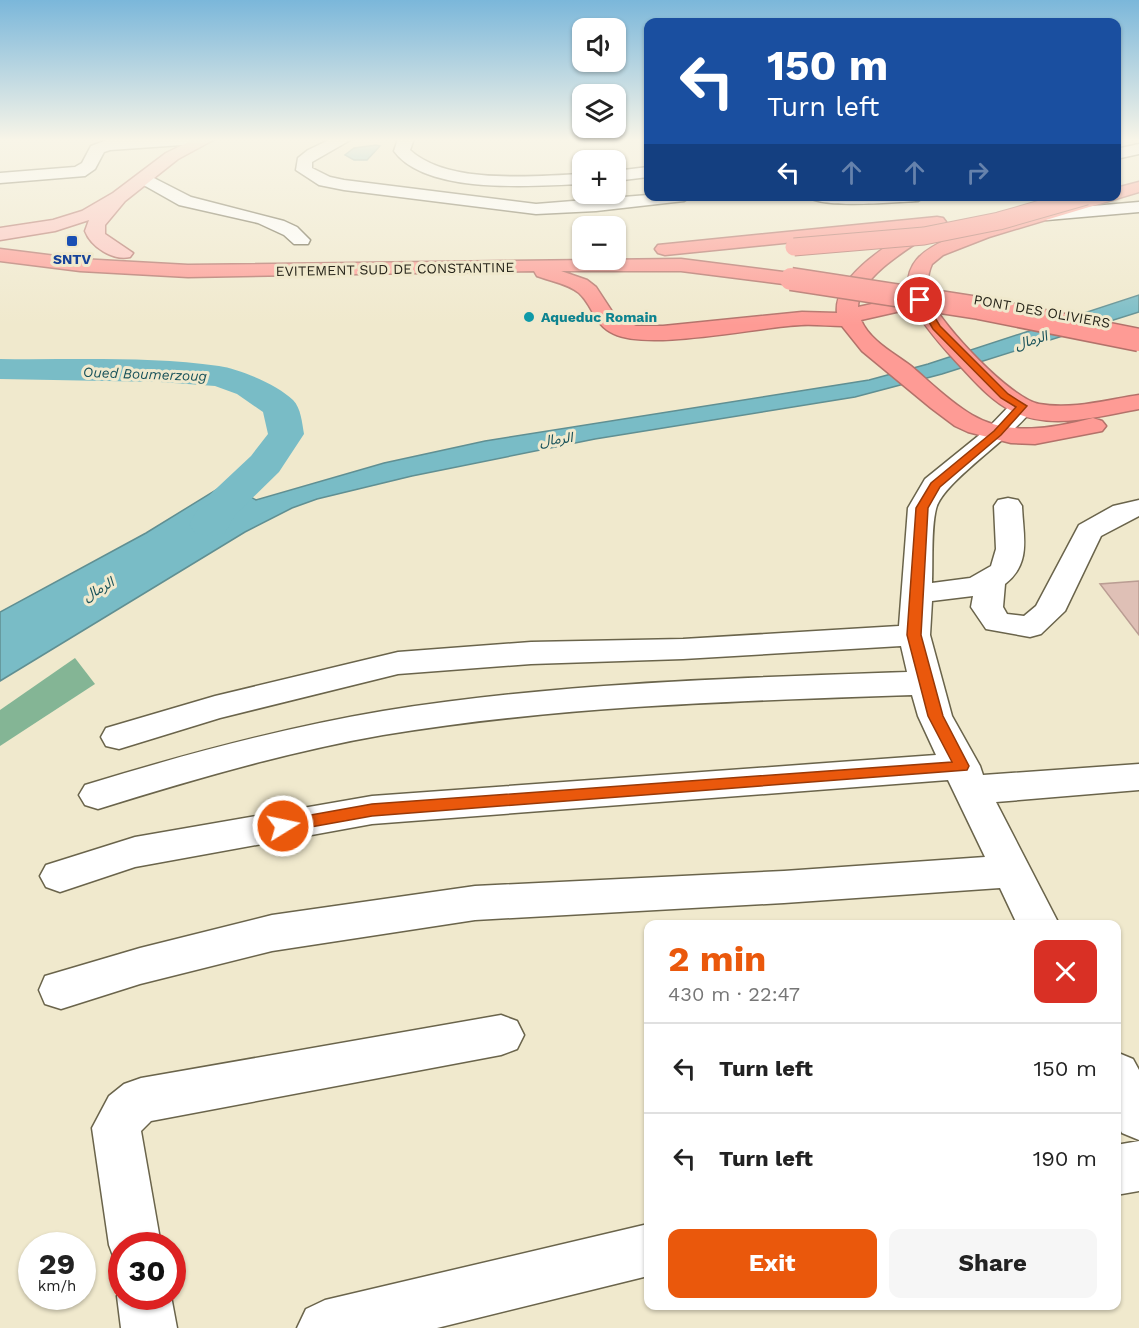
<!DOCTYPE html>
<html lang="en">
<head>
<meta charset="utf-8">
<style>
  body { margin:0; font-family:"Work Sans","Noto Sans Arabic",sans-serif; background:#f6f6f6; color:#222; height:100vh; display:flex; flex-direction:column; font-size:22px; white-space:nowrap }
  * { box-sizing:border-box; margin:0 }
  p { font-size:20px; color:#767676 }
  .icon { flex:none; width:33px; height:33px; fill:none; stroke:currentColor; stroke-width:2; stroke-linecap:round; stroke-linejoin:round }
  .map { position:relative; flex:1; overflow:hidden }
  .panel { position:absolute; left:644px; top:920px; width:477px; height:390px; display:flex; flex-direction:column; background:#fff; border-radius:12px; box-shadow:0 2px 4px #0004 }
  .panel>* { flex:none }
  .banner { position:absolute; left:644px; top:18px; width:477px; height:183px; border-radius:12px; box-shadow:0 2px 4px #0004; background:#1a4fa0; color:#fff; overflow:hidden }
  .buttons { position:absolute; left:572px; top:18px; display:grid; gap:12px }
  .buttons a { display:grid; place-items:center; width:54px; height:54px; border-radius:12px; background:#fff; box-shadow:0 2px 4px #0004; font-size:30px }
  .speed { position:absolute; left:18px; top:1232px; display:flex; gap:12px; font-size:30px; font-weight:700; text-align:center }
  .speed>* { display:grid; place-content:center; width:78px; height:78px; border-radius:50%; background:#fff; box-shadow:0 2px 4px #0004; line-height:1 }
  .speed small { font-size:15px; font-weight:400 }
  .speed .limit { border:9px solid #d22; background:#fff; color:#111 }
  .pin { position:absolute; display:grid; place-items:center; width:51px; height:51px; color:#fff; margin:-26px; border:3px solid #fff; border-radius:50%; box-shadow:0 2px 6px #0007 }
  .me { position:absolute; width:66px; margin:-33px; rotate:80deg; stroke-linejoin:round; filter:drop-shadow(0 0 4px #0008) }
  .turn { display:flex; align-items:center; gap:21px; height:126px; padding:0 24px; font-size:27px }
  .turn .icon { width:78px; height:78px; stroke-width:2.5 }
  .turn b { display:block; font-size:42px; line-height:51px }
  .lanes { display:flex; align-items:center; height:57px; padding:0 24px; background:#0003; justify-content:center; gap:30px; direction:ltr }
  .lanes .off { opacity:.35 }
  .round { display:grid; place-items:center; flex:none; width:63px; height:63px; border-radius:12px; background:#f6f6f6 }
  .summary { display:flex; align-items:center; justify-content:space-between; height:102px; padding:0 24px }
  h1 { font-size:36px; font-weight:700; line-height:45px; color:#ea580c }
  .cta { display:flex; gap:12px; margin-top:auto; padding:12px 24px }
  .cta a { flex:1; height:69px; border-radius:12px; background:#ea580c; color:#fff; font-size:24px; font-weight:700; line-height:69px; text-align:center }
  .cta a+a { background:#f6f6f6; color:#222 }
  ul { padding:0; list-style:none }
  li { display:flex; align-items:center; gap:18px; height:90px; padding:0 24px; border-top:2px solid #e0e0e0 }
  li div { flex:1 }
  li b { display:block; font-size:22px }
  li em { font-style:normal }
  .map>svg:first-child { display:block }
</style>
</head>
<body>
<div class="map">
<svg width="1139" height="1328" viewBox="0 0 1139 1328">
  <rect width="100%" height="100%" fill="#f0e9cd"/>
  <path fill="#84b595" d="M 75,658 L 95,684 L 0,746 L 0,710 Z"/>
  <path fill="#79bcc6" stroke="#608f92" stroke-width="1.5" d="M 376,145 L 380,146 L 367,160 L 354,160 L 345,155 L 354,148 Z
    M 1139,295 L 1139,312 L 942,374 L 855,397 L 595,439 L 412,476 L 317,499 L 292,508 L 245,532 L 0,681 L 0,612 L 146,533 L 237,477 L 258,483 L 246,494 L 256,500 L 384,463 L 485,441 L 869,380 L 928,364 Z"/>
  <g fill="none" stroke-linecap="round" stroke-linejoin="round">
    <path fill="#79bcc6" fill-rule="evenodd" d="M 0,359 C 72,360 148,356 219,366 C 240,369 278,385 293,400 C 301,408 302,423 304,434 L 279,472 L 235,515 L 225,533 L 210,536 L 195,533 L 189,524 L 203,501 L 251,456 L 268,434 L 263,412 L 237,394 L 215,386 L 160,382 L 0,379 Z"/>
  </g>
  <path fill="#dfc0b6" stroke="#ba9d93" stroke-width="1.5" d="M 1139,581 L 1139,635 L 1100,584 Z"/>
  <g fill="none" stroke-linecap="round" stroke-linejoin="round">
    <g stroke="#6a644b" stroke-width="3">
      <path id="minor" d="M 203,139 L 196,144 L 110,150 L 104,152 L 95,169 L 85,176 L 0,183 L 0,173 L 75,167 L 82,163 L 91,146 L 107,140 L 120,139 Z
        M 331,139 L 352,139 L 312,162 L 312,168 L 330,177 L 344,180 L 536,204 L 648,195 L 692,196 L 684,201 L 596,211 L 536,214 L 344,190 L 319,185 L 296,170 L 298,158 L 308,150 Z
        M 398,139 L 414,139 L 410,150 C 448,185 533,176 582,174 L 582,184 C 533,186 426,195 394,151 Z
        M 1139,144 L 1139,154 L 1116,159 L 1116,149 Z
        M 648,167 L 648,177 L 615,181 L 615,171 Z
        M 146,174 L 191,197 L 284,221 L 297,227 L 310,240 L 308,244 L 294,244 L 284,235 L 258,223 L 179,205 L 140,183 L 138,179 Z
        M 807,196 L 926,196 L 918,201 C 898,202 818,209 807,196 Z
        M 1139,202 L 1139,212 L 1047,220 L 1041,219 L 1038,215 L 1041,211 L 1047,210 Z
        M 1022,400 L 1031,402 L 1034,407 C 1014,437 942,482 936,509 C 931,529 933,561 932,583 L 970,578 L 991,566 L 996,549 L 994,506 L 998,500 L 1008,498 L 1018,500 L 1022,506 C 1023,536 1032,563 1005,584 L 1003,607 L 1007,614 L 1024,616 L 1036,606 L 1079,525 L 1113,506 L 1139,500 L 1139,516 L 1101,536 L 1065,611 L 1041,634 L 1030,637 L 986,629 L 971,607 L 973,596 L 932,601 L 930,635 L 952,716 L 980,766 L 983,775 L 1139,764 L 1139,790 L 996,802 L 1059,924 L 1017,924 L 1000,888 L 784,903 L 475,920 L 272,951 L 140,984 L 61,1009 L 45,1004 L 39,990 L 45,976 L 140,948 L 272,915 L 475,886 L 784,871 L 985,857 L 948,780 L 372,824 L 135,867 L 60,892 L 46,887 L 40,876 L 46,865 L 135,837 L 372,796 L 936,755 L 918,716 L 912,695 C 736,701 558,706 383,735 C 286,752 192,780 98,809 L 85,805 L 79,795 L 85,785 C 183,755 282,728 383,711 C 556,683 732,678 907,672 L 901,646 L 683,659 L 531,664 L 398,674 L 220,718 L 119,749 L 106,746 L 101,737 L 106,728 L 215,696 L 398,652 L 531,642 L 683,639 L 899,626 L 908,508 L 925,479 L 988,428 L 1013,402 Z
        M 501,1015 L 517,1021 L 524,1035 L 517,1049 L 501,1055 L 151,1121 L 141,1131 L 161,1245 L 122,1245 L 122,1266 L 116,1264 L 109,1245 L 92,1128 L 109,1096 L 124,1084 L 141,1078 Z
        M 1116,1052 L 1133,1059 L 1139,1070 L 1139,1140 L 1122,1133 L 1116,1122 Z
        M 1139,1141 L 1139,1191 L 1116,1195 L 1116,1145 Z
        M 648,1224 L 648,1276 L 437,1328 L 297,1328 L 306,1309 L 325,1300 Z
        M 122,1285 L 122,1296 L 171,1296 L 177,1328 L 121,1328 L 117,1296 Z"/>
    </g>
    <g stroke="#b3726a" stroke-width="3">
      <path id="major" d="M 195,139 L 215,139 L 178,159 L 125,201 L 105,225 L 105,234 L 133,253 L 130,257 C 113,261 91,247 85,231 L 89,220 L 55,231 L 0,240 L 0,228 L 53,220 L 82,211 L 113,193 L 166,153 Z"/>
    </g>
    <g stroke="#b3726a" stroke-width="3">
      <path id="highway" d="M 1139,182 L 1139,192 L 989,237 L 943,255 L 932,264 C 927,275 926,289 931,300 C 942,326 1011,399 1039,404 C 1072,410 1106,400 1139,395 L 1139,409 C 1099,416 1050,431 1012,411 C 993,402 977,384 963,369 C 945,350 927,330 914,308 L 861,320 C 870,341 894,353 911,366 C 931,383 950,402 972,415 C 1009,437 1054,428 1093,418 L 1102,421 L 1106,426 L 1102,431 L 1035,444 L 1011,443 L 968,432 L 955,426 L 931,408 L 862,351 L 842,326 C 828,326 814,324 801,325 C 757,327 650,351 614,334 C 593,324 594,307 579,293 C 569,284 550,281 537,276 L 534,271 L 188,277 L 80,271 L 0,261 L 0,249 L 80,259 L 188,265 L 681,259 L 791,273 L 798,275 L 801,279 L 798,283 L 791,285 L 681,271 L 561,271 L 587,280 L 596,287 L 615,316 L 636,326 L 663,326 L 802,312 L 837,313 C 833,278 886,246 912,230 L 665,255 L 658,253 L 655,249 L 658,245 L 937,217 L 943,218 L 946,222 L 943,226 C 918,243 859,274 858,307 L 909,296 C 903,263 923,250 950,238 L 1089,196 L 1116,196 L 1116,188 Z"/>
    </g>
    <use href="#minor" fill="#fff" fill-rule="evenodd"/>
    <use href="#major" fill="#fec3bf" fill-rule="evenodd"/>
    <use href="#highway" fill="#fe9b95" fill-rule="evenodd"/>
    <g stroke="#b3726a" stroke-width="19" stroke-linecap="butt">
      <path id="highway-bridge-far1" d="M 794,247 L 924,236 L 999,221 L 1086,196"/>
    </g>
    <g stroke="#b3726a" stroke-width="25" stroke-linecap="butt">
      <path id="highway-bridge" d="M 791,279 L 979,308 L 1139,340"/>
    </g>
    <use href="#highway-bridge-far1" stroke="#fe9b95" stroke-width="17"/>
    <use href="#highway-bridge" stroke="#fe9b95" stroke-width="22"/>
  </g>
  <linearGradient id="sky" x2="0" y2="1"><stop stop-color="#7bb7da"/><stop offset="0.43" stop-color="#f8f5e8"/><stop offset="1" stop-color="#f8f5e8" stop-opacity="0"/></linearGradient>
  <rect width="1139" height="325" fill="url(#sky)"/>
  <path fill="#ea580c" stroke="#983908" stroke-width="1.5" d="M 917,298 L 923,298 L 940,326 L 1008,394 L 1027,406 L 1001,435 L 940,487 L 928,508 L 921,635 L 943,716 L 969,766 L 967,770 L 372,816 L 283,832 L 278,830 L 275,826 L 278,821 L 283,820 L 372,804 L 952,762 L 928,716 L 907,635 L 916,508 L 931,483 L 994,431 L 1016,407 L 1001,398 L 933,329 L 916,300 Z"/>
  <rect fill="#1a4fb4" stroke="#f0e9cd" stroke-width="2" x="66" y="235" width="12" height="12" rx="3"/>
  <circle fill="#0f9aa8" stroke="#f0e9cd" stroke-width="2" cx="529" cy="317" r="6"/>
  <g text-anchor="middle" stroke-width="6" stroke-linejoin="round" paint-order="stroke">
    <g font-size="14" font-weight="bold" fill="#164399" stroke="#f0e9cd">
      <text x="72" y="264">SNTV</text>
    </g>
    <g font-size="14" fill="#27251a" stroke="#f0e9cd">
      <text transform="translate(395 269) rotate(-1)" y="5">EVITEMENT SUD DE CONSTANTINE</text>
      <text transform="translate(1042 311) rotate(10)" y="5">PONT DES OLIVIERS</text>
    </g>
    <g font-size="14" font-weight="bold" fill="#0d838f" stroke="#f0e9cd" text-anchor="start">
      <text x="541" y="322">Aqueduc Romain</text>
    </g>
    <g font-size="14" font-style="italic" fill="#175159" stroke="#f0e9cd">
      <text transform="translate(1031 340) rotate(-17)" y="5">الرمال</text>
      <text transform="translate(145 374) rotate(2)" y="5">Oued Boumerzoug</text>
      <text transform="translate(556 439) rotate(-7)" y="5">الرمال</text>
      <text transform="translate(98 589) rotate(-30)" y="5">الرمال</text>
    </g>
  </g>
</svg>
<div class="buttons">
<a><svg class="icon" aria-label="sound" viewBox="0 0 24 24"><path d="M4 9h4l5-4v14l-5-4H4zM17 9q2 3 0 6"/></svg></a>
<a><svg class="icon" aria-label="layers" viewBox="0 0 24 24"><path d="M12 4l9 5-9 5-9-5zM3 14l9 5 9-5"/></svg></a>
<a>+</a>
<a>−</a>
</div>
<div class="speed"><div>29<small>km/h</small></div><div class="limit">30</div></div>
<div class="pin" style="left:920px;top:300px;background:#d93025"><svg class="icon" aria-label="arrive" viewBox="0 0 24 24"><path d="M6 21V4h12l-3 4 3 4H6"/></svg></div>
<svg class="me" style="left:283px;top:826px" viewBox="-20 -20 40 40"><circle r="17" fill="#ea580c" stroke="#fff" stroke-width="3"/><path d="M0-11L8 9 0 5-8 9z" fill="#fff"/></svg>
<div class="banner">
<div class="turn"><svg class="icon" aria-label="left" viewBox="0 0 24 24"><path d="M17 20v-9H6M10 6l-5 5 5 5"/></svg><div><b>150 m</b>Turn left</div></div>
<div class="lanes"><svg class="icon" aria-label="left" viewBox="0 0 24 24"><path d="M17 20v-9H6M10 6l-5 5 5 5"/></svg><svg class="icon off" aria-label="ahead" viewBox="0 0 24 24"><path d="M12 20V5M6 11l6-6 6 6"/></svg><svg class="icon off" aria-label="ahead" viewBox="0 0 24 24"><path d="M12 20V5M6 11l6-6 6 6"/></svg><svg class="icon off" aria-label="right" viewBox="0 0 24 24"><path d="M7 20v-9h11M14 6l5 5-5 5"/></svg></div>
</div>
<section class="panel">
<div class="summary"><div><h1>2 min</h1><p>430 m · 22:47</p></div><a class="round" style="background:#d93025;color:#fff"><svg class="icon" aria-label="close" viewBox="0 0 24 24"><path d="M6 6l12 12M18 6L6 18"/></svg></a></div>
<ul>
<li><svg class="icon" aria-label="left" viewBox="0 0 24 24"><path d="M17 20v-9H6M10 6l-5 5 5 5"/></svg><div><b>Turn left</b></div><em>150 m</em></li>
<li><svg class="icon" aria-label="left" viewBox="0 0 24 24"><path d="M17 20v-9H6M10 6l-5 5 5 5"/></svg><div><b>Turn left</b></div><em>190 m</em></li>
</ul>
<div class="cta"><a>Exit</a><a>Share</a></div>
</section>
</div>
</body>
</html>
